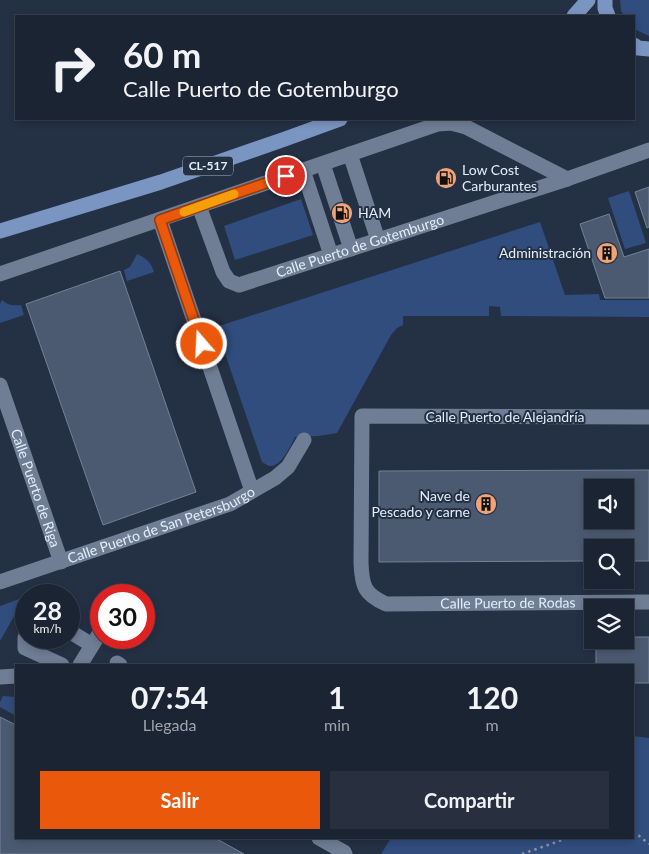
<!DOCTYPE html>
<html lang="es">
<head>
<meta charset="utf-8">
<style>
  body { margin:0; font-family:Lato,sans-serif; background:#28303f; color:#f1f3f6; height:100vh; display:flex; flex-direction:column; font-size:19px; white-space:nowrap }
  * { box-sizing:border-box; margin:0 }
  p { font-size:16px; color:#a0a4ac }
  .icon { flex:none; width:28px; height:28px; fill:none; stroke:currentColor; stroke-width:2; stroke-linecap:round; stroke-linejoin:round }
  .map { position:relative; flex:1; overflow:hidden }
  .details { position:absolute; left:15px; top:664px; width:619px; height:175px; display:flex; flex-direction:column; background:#1b2433; border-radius:0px; box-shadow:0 2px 8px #0003,0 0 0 1px #39414e }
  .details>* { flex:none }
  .banner { position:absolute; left:15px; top:15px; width:620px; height:105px; border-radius:0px; box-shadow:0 2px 8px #0003,0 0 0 1px #39414e; background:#1b2433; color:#f1f3f6; overflow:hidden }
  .fabs { position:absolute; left:584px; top:479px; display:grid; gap:10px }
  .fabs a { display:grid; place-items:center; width:50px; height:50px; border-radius:0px; background:#1b2433; box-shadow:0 2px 8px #0003,0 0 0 1px #39414e; font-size:25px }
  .speed { position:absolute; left:15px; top:584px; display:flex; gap:10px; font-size:25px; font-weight:700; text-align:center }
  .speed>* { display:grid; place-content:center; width:65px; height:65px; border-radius:50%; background:#1b2433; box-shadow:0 2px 8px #0003,0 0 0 1px #39414e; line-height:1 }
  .speed small { font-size:12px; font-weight:400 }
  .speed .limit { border:8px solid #d22; background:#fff; color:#111 }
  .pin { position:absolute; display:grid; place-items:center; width:42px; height:42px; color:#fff; margin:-21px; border:2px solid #fff; border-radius:50%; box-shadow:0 1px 5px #0007 }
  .me { position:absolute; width:55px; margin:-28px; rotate:341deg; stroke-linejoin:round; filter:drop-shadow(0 0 4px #0008) }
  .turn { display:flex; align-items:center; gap:18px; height:105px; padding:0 25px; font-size:22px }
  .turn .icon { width:65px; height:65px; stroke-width:2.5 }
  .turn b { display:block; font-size:35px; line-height:42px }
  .eta { display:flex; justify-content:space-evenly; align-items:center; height:85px; text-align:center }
  .eta b { font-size:30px; font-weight:700; line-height:35px }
  .cta { display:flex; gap:10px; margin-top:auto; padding:10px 25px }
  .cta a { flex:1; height:58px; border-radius:0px; background:#ea580c; color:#fff; font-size:20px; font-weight:700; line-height:58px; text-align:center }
  .cta a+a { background:#28303f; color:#f1f3f6 }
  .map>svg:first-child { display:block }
</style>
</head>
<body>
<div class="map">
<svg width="649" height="854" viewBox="0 0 649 854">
  <rect width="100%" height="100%" fill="#243044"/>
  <path fill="#304d7e" d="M 620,0 L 649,0 L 649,36 L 634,29 L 634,16 L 624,16 L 621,11 Z
    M 629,191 L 646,243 L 625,249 L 608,198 Z
    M 301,199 L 313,235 L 235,260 L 224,226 Z
    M 540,222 L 565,295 L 599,294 L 600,300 L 649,300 L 649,317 L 501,316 L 500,307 L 489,306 L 489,316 L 403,316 L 403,325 L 397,328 L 391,335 L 337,433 L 319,436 L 295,437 C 291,445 281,468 269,466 C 268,466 264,463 262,462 L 216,327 Z
    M 137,254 C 146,258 151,262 154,272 L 127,281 L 124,270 L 130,267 Z
    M 2,300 C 8,305 13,306 21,305 L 24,315 L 0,323 L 0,304 Z
    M 25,597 L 0,641 L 0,606 Z
    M 3,696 L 16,697 L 16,716 L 0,707 L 0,702 Z
    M 633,736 L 649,738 L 649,854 L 381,854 L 391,838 L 632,838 Z"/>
  <path fill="#4c5a71" stroke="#728199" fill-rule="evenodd" d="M 649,187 L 649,227 L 647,228 L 635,192 Z
    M 609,214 L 624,257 L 649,249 L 649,298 L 605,298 L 580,224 Z
    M 120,271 L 196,492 L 103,525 L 26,304 Z
    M 649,470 L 649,561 L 625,561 L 625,548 L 592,548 L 592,561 L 379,562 L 379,471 ZM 592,488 L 625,488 L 625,520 L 592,520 Z
    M 625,637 L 649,637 L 649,683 L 632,683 L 632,665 L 596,665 L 596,640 L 625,640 Z
    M 0,717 L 16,725 L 16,838 L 215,838 L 244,854 L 0,854 Z"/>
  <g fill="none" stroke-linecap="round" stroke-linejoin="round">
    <path stroke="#8893a3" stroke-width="2.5" stroke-dasharray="2.5 4" stroke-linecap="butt" d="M 632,835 L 638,835 L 649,844
      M 522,854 L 568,838"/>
    <g stroke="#6f7d95" stroke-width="15">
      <path d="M 350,154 L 378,240"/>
      <path d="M 323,164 L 351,249"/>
      <path d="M 303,170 L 331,255"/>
      <path id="s1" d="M 199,206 L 223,272 L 229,281 L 239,285 L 567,179 L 649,150"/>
      <path d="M 160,220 L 252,491"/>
      <path d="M 0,274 L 438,124 L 451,123 L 466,127 L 567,179"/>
      <path id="s2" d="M 0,385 L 61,562"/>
      <path id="s3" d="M 649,417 L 362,416 L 361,563 C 362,586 364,594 386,604 L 649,602"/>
      <path id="s4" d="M 0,582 L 230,504 L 275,478 L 288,467 L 304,440"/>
      <path d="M 69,631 L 92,645"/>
      <path d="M 26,635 L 25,638 L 25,648 L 62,665"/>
      <path d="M 117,663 L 120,665"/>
      <path d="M 80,665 L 101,631"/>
      <path d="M 0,677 L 16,676"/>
      <path d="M 319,838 L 344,852 L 345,854"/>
    </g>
    <path stroke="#7a95c1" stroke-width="15" d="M 605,0 L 605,8 L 608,16
      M 574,16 L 588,0
      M 634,45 L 638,48 L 649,49
      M 0,231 L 161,182 L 285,139 L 340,119"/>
  </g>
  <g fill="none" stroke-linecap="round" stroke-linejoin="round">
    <g stroke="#983908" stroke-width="12">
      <path id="route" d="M 202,344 L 160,220 L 286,176"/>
    </g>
    <use href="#route" stroke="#ea580c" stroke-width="9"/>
    <path stroke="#f59e0b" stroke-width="9" d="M 184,212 L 234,194"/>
  </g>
  <defs>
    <g id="fuel-disc" transform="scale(1.125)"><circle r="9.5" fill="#efa377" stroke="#243044"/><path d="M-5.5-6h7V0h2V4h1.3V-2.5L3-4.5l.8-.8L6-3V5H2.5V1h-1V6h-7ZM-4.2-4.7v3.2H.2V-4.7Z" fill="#111"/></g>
    <g id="building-disc" transform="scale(1.125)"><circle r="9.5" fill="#efa377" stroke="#243044"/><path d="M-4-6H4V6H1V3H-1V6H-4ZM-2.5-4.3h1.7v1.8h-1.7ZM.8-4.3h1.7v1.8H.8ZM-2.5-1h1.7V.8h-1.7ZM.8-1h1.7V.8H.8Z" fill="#111"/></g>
  </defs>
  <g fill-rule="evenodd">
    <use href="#fuel-disc" x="446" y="178"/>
    <use href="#fuel-disc" x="342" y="213"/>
    <use href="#building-disc" x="607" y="253"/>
    <use href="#building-disc" x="486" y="504"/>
  </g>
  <g text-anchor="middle" stroke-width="4" stroke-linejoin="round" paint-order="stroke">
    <rect fill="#243044" stroke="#aab4c3" stroke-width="1" x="183" y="156.5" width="50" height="19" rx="4"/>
    <g font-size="12" font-weight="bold" fill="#e4edfa">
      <text x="208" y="170">CL-517</text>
    </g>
    <g font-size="14" fill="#e4edfa" stroke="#243044" text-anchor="start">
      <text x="462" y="175">Low Cost<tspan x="462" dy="16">Carburantes</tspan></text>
      <text x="358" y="218">HAM</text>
      <text x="591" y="258" text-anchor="end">Administración</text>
      <text x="470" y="501" text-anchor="end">Nave de<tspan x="470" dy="16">Pescado y carne</tspan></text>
    </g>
    <g font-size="14" fill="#e4edfa" stroke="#243044">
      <text dy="5" stroke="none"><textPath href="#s1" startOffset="219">Calle Puerto de Gotemburgo</textPath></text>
      <text x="505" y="422">Calle Puerto de Alejandría</text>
      <text dy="5" stroke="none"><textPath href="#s2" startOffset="109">Calle Puerto de Riga</textPath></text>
      <text dy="5" stroke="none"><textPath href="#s4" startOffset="171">Calle Puerto de San Petersburgo</textPath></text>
      <text dy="5" stroke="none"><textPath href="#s3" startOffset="608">Calle Puerto de Rodas</textPath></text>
    </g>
  </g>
</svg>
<div class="fabs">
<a><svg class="icon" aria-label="sound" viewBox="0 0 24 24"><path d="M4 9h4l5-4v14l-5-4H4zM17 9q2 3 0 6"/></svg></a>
<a><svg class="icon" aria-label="search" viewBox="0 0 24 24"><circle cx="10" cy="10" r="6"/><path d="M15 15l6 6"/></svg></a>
<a><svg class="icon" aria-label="layers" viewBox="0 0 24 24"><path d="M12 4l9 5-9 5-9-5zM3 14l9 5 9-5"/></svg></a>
</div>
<div class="speed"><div>28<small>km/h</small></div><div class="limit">30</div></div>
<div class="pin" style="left:286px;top:176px;background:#d93025"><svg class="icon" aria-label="arrive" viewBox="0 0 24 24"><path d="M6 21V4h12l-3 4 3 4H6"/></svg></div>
<svg class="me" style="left:202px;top:344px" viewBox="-20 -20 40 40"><circle r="17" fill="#ea580c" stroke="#fff" stroke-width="3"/><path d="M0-11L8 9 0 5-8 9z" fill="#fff"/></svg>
<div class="banner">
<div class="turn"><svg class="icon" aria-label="right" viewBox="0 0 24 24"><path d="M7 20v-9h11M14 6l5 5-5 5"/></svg><div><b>60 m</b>Calle Puerto de Gotemburgo</div></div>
</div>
<section class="details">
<div class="eta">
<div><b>07:54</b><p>Llegada</p></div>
<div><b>1</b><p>min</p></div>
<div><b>120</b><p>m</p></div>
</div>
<div class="cta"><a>Salir</a><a>Compartir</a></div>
</section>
</div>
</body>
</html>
